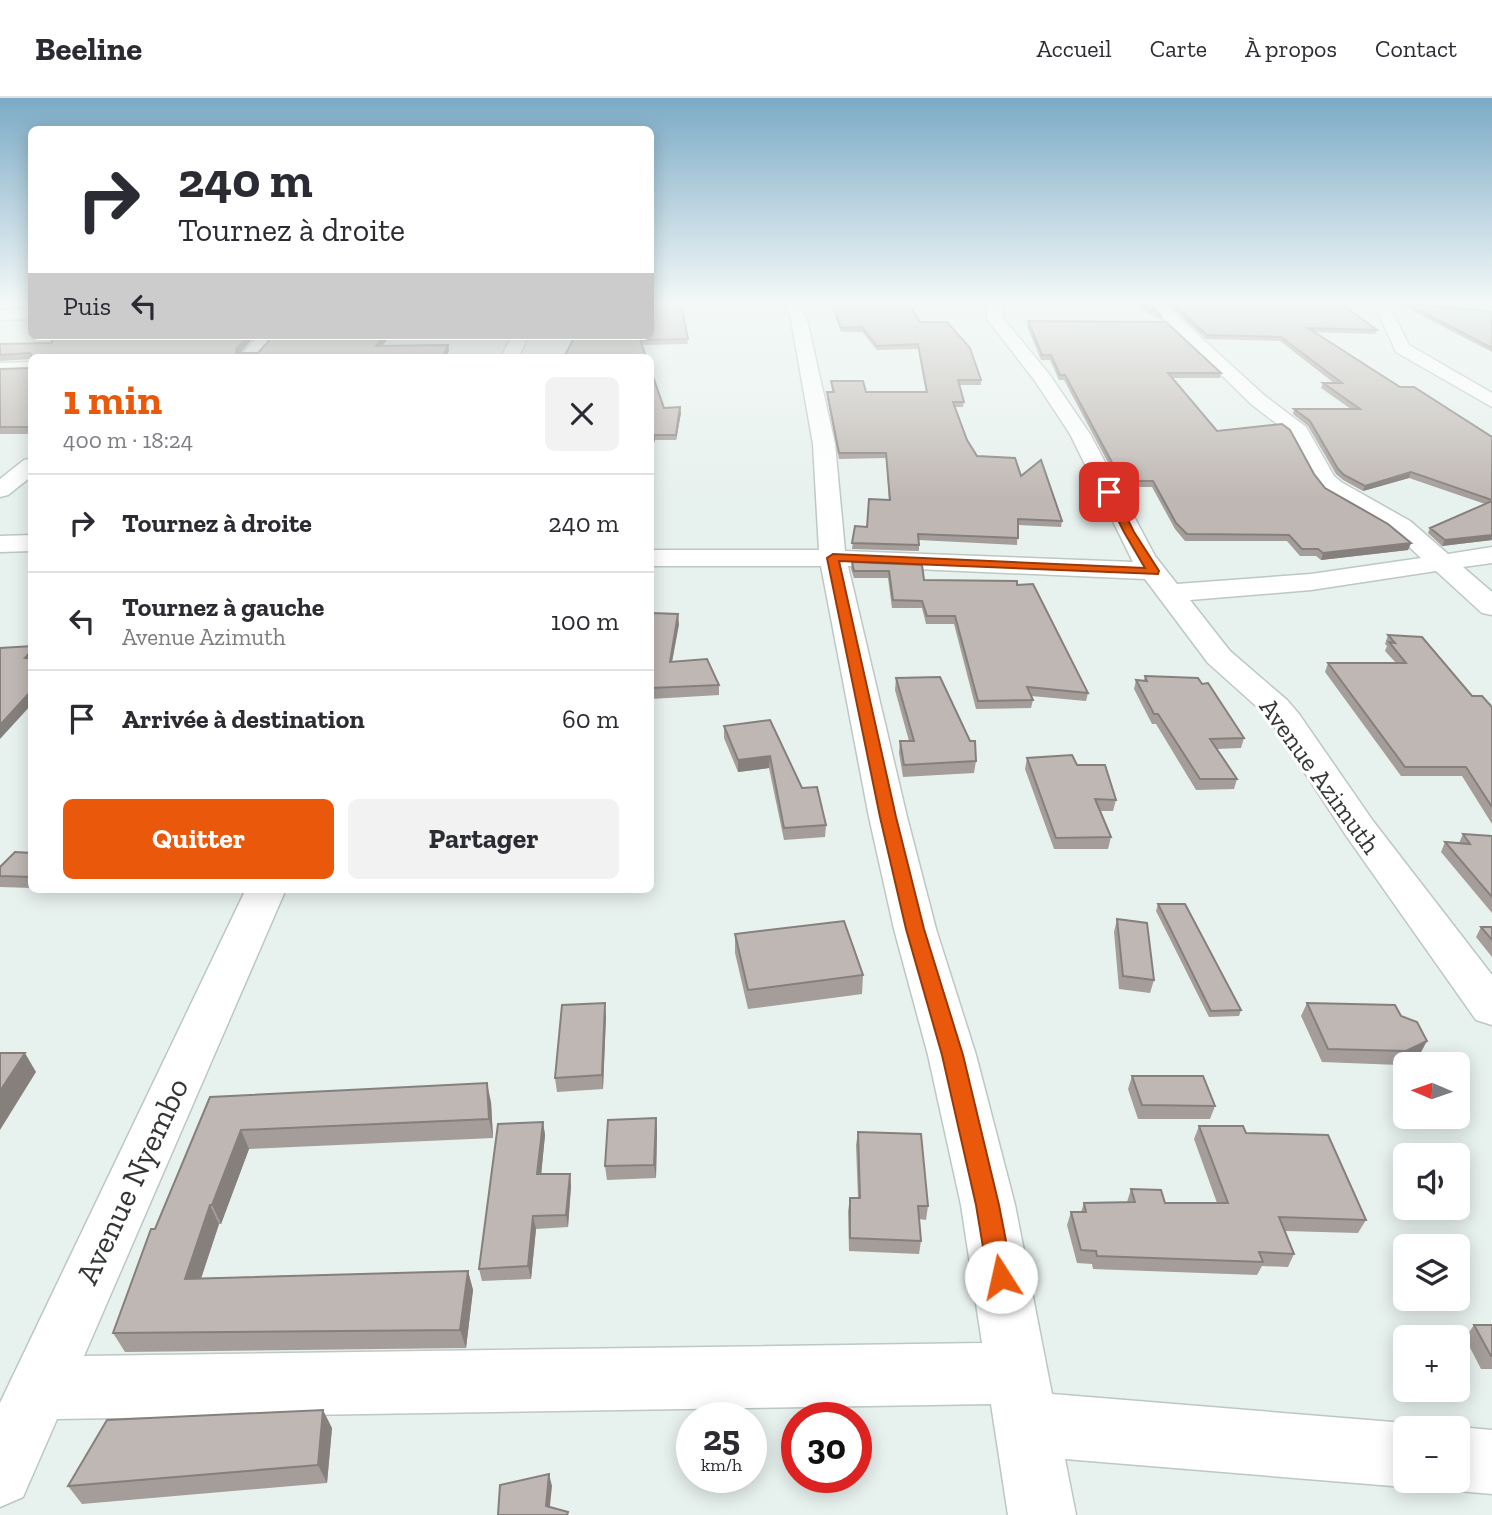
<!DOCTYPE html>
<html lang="fr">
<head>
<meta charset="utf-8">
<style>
  body { margin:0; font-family:"Zilla Slab",serif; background:#f2f2f3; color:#2b2b33; height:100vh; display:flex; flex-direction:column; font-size:26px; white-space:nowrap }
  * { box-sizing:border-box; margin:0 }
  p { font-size:23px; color:#7c7c81 }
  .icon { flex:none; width:38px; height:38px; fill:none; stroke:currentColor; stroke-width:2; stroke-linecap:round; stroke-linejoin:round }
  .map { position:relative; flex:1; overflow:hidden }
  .drawer { position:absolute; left:28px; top:256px; width:626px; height:539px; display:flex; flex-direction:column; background:#fff; border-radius:10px; box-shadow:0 4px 18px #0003 }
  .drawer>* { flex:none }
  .guide { position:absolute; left:28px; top:28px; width:626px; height:214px; border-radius:10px; box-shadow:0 4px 18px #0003; background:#fff; color:#2b2b33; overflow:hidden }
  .needle { width:46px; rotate:272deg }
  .controls { position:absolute; left:1393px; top:954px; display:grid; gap:14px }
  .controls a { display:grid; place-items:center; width:77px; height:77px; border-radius:10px; background:#fff; box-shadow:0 4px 18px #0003; font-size:35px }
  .speed { position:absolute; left:676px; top:1304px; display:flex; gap:14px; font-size:35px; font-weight:700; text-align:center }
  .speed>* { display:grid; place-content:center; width:91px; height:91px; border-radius:50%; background:#fff; box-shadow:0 4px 18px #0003; line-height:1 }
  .speed small { font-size:18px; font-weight:400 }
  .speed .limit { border:10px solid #d22; background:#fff; color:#111 }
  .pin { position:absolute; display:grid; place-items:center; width:60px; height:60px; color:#fff; margin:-30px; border-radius:14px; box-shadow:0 4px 10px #0006 }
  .me { position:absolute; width:77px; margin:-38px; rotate:350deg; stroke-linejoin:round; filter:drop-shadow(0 0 5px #0008) }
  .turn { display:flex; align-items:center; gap:24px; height:147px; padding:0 35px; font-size:32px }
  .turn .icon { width:91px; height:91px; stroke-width:2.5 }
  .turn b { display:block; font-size:49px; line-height:60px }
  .then { display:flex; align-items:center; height:66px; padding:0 35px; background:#0003; gap:14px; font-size:26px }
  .round { display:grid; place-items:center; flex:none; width:74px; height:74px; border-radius:10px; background:#f2f2f3 }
  .headline { display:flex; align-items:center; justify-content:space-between; height:119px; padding:0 35px }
  h1 { font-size:42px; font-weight:700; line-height:52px; color:#ea580c }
  .primary-button { display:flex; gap:14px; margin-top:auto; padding:14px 35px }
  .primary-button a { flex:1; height:80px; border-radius:10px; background:#ea580c; color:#fff; font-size:28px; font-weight:700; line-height:80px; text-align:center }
  .primary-button a+a { background:#f2f2f3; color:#2b2b33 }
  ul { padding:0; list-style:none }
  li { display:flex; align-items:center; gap:21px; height:98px; padding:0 35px; border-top:2px solid #e1e1e2 }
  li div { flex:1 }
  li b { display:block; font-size:26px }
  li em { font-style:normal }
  header { display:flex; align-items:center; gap:42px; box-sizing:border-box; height:98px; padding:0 35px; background:#fff; border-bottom:2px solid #e1e1e2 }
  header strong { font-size:33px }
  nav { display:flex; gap:38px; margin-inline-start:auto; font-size:24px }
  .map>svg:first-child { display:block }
</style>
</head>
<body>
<header>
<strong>Beeline</strong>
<nav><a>Accueil</a><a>Carte</a><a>À propos</a><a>Contact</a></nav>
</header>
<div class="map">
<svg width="1492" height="1417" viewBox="0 0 1492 1417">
  <rect width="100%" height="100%" fill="#e7f1ee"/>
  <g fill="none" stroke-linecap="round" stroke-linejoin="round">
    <g stroke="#bdc7c4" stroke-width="3">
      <path id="street" d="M 784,203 L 798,203 L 807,222 L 835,346 L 845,453 L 1133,464 L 1070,336 L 1035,283 L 987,221 L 987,203 L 1002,203 L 1003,220 L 1049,276 L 1090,336 L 1155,458 L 1177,486 L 1311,476 L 1421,460 L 1392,433 L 1325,394 L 1314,381 L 1290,336 L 1251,306 L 1146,203 L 1161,203 L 1265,298 L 1306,329 L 1334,378 L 1341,384 L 1410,423 L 1448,456 L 1492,449 L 1492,465 L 1463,469 L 1492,494 L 1492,517 L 1482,515 L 1436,473 L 1311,492 L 1190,502 L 1230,553 L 1287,602 L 1299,616 L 1373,723 L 1492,877 L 1492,927 L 1476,922 L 1347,739 L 1274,628 L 1265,616 L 1208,565 L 1145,481 L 848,468 L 907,719 L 936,831 L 976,957 L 1015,1107 L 1052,1296 L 1405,1325 L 1418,1330 L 1405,1330 L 1405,1382 L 1421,1382 L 1405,1389 L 1065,1361 L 1076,1417 L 1008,1417 L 991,1306 L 57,1321 L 23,1399 L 0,1409 L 0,1305 L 246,791 L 286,791 L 84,1258 L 982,1245 L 961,1107 L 928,957 L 894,831 L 869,719 L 821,468 L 651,468 L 651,452 L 819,452 L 813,346 L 791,222 Z
        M 1373,203 L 1387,203 L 1409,247 L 1492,295 L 1492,309 L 1396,254 Z
        M 32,211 L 32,221 L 0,222 L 0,212 Z
        M 259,238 L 276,238 L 258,259 L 239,259 Z
        M 512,238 L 528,238 L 519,259 L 501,259 Z
        M 32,264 L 32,274 L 0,275 L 0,265 Z
        M 32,360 L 32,378 L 8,397 L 0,399 L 0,381 L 24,362 Z
        M 32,437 L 32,453 L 0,454 L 0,438 Z
        M 1458,1329 L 1492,1332 L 1492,1396 L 1458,1393 L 1435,1384 L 1458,1382 L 1458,1330 L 1455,1330 Z"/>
    </g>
    <g stroke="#bdc7c4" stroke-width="4">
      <path id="secondary" d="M 1408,203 L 1492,204 L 1492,214 L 1416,208 Z"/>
    </g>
    <use href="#street" fill="#fff" fill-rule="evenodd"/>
    <use href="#secondary" fill="#cdf8f1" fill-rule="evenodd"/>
  </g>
  <path fill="#a49d9a" d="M 651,203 L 711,203 L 711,208 L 682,208 L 688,246 L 642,247 L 564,259 L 651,238 Z
    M 830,203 L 907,203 L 920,224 L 981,282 L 981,287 L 959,287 L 964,304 L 963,309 L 955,309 L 967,342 L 977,358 L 1021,378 L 1062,423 L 1061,429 L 1018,427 L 1017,447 L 919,442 L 919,453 L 852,451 L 855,428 L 867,429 L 889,402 L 886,360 L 839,361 L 827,299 L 827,294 L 832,294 L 831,283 L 866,294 L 926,294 L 918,251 L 877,252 L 862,234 L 841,234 Z
    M 1128,203 L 1147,203 L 1162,218 L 1161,222 Z
    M 1164,203 L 1337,203 L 1377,232 L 1375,236 L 1315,234 L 1400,289 L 1492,339 L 1492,442 L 1442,448 L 1428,435 L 1430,430 L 1485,406 L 1409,380 L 1363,393 L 1343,382 L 1336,376 L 1308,328 L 1293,316 L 1294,311 L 1351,311 L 1321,290 L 1323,285 L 1334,285 L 1280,243 L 1206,241 Z
    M 1393,203 L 1409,203 L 1416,207 L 1492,213 L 1492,254 Z
    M 1028,223 L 1221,275 L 1220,280 L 1172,280 L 1217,333 L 1314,376 L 1325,390 L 1411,445 L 1408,452 L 1321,462 L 1316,458 L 1300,458 L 1287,443 L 1185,443 L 1175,431 L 1152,389 L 1121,389 L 1064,282 L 1059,282 L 1050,262 L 1041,262 L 1027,228 Z
    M 52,238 L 255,238 L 239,255 L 258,255 L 387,242 L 382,248 L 448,247 L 449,253 L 446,259 L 32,259 L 32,261 L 0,263 L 0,246 L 52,245 Z
    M 32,269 L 32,336 L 0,336 L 0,271 L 30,270 Z
    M 651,273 L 664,310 L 681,315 L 676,342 L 655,342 L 651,353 Z
    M 852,464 L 924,482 L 1017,487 L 1088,595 L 1086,603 L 1031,598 L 1033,602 L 1031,610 L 976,611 L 954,526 L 926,526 L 922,510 L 892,510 L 888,480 L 854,480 L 851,471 Z
    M 651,515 L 679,526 L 672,564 L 719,587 L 719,597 L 651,601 Z
    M 1388,537 L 1472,598 L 1492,609 L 1492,726 L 1462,678 L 1401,678 L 1325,574 L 1328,565 L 1396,565 L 1385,553 L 1387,548 L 1385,546 Z
    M 1145,578 L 1202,586 L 1244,640 L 1241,650 L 1217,651 L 1237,681 L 1234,691 L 1196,692 L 1156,626 L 1152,626 L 1134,591 L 1136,582 L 1144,582 Z
    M 896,580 L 970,643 L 976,663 L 974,675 L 903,679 L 899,655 L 900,643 L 909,643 L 895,592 Z
    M 770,622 L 802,690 L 826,727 L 825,739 L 784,742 L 769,670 L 738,674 L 724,640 L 724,628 Z
    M 1027,660 L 1077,667 L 1116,702 L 1113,713 L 1100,713 L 1111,739 L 1108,751 L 1054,751 L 1025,671 Z
    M 1463,736 L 1492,738 L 1492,815 L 1441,754 L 1445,744 L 1459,745 Z
    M 32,755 L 32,790 L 0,789 L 0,769 Z
    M 1158,806 L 1241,912 L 1239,918 L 1209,919 L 1156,813 Z
    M 1117,821 L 1154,882 L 1150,895 L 1119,891 L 1114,834 Z
    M 1481,829 L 1492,829 L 1492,859 L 1476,839 Z
    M 735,836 L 863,877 L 862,896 L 748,911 L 735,855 Z
    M 1307,905 L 1420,956 L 1399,967 L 1322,964 L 1301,918 Z
    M 606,918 L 603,991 L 557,994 L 555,980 Z
    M 1132,978 L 1215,1008 L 1210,1021 L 1138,1021 L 1128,991 Z
    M 210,999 L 491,1004 L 493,1040 L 249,1051 L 221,1126 L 219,1126 L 201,1180 L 468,1173 L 473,1192 L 466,1250 L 125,1254 L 113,1235 Z
    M 656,1020 L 657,1033 L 656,1080 L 607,1082 L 605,1068 Z
    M 543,1024 L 545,1037 L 541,1076 L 570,1076 L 571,1088 L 568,1129 L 536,1131 L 531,1181 L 482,1183 L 479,1171 Z
    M 1199,1028 L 1246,1035 L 1366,1122 L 1358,1135 L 1285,1133 L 1294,1156 L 1288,1169 L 1262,1168 L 1257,1177 L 1093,1171 L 1092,1166 L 1077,1165 L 1067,1127 L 1071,1114 L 1081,1114 L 1084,1105 L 1127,1104 L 1131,1091 L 1165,1105 L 1217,1105 L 1194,1041 Z
    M 858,1034 L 928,1108 L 926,1122 L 919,1121 L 921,1143 L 919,1156 L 849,1153 L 848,1113 L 850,1100 L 858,1100 L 856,1047 Z
    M 1474,1227 L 1492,1227 L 1492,1271 L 1481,1271 L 1465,1240 Z
    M 332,1330 L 327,1385 L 82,1406 L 68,1388 Z"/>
  <path fill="#86807d" d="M 248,238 L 255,238 L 237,259 L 236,251 Z
    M 384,238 L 386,238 L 387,242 L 377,254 L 376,248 Z
    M 448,247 L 449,253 L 446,259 L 443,259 Z
    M 680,309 L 681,315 L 676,342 L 676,337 Z
    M 655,337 L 655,342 L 651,353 L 651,347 Z
    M 1411,374 L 1409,380 L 1363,393 L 1365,388 Z
    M 1492,437 L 1492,442 L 1442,448 L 1445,442 Z
    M 1411,445 L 1408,452 L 1321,462 L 1323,455 Z
    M 678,516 L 679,526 L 670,574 L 670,564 Z
    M 32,552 L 32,566 L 25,560 Z
    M 32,592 L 32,606 L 0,641 L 0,627 Z
    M 770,658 L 769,670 L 738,674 L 738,662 Z
    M 605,905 L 606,918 L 603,991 L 602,977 Z
    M 1427,943 L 1420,956 L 1399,967 L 1406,953 Z
    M 25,955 L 36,974 L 0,1032 L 0,993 Z
    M 487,985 L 491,1004 L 493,1040 L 489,1021 Z
    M 656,1020 L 657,1033 L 656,1080 L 654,1067 Z
    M 543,1024 L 545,1037 L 540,1089 L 537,1076 Z
    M 241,1032 L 249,1051 L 221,1126 L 212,1107 Z
    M 570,1076 L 571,1088 L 568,1129 L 566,1117 Z
    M 210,1107 L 219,1126 L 195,1199 L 185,1181 Z
    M 533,1118 L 536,1131 L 531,1181 L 528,1168 Z
    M 468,1173 L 473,1192 L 466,1250 L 460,1232 Z
    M 323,1312 L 332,1330 L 327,1385 L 318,1367 Z
    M 549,1376 L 552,1388 L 549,1417 L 546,1408 Z"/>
  <path fill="#bfb7b3" stroke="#86807d" stroke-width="2" d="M 651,203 L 711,203 L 711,204 L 681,204 L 688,241 L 640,242 L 646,259 L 564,259 L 575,238 L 651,238 Z
    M 831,203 L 907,203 L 920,224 L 947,224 L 970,250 L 981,282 L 958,282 L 964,304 L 953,304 L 967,342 L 977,358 L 1015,360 L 1021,378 L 1041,362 L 1062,423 L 1018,421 L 1018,440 L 918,436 L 919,447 L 852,445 L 855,428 L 867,429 L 869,401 L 890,402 L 886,355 L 839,355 L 827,294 L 834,294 L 831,283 L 863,283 L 866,294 L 927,294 L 918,246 L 877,248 L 862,229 L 841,230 Z
    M 1136,203 L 1147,203 L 1162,218 Z
    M 1170,203 L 1337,203 L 1377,232 L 1308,230 L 1400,289 L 1414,289 L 1492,339 L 1492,402 L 1411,374 L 1365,388 L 1344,377 L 1338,371 L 1310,323 L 1294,311 L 1360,311 L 1323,285 L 1342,285 L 1281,239 L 1207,237 Z
    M 1401,203 L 1409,203 L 1416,207 L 1492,213 L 1492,250 Z
    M 1028,223 L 1166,224 L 1221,275 L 1168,275 L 1217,333 L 1282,326 L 1290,332 L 1314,376 L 1325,390 L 1388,426 L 1411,445 L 1323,455 L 1318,451 L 1302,451 L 1289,437 L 1187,436 L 1176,425 L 1153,383 L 1122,383 L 1065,277 L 1060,277 L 1051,257 L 1042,257 Z
    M 52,238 L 248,238 L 236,251 L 236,255 L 258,255 L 273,238 L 384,238 L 376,248 L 448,247 L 443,259 L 32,259 L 30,255 L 0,257 L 0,246 L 52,245 Z
    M 32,269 L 32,329 L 0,329 L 0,271 L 30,270 Z
    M 651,273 L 664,310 L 680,309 L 676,337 L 655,337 L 651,347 Z
    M 1492,403 L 1492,437 L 1445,442 L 1430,430 Z
    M 852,464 L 922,467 L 924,482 L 1017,483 L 1017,487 L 1033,486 L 1088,595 L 1027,589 L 1033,602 L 978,603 L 955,518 L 927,518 L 922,503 L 893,502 L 889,473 L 854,473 Z
    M 651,515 L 678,516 L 670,564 L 707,561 L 719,587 L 651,590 Z
    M 1388,537 L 1422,539 L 1472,598 L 1482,598 L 1492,609 L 1492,709 L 1466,669 L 1405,669 L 1328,565 L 1406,565 L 1389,544 L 1395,545 Z
    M 32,548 L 32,552 L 25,560 L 32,560 L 32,592 L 0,627 L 0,550 Z
    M 1145,578 L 1198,580 L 1202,586 L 1208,585 L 1244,640 L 1210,641 L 1237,681 L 1200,681 L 1158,616 L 1154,616 L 1136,582 L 1147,583 Z
    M 940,579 L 970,643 L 975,643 L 976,663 L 904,667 L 900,643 L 914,643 L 896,580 Z
    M 770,622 L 802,690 L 817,689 L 826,727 L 784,730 L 770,658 L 738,662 L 724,628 Z
    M 1072,657 L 1077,667 L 1105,667 L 1116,702 L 1095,701 L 1111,739 L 1056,740 L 1027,660 Z
    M 1463,736 L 1492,738 L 1492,799 L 1445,744 L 1470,746 Z
    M 15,754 L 32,755 L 32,779 L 0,778 L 0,769 Z
    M 1158,806 L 1185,806 L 1241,912 L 1211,913 Z
    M 1117,821 L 1147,825 L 1154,882 L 1123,878 Z
    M 844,823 L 863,877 L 748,892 L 735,836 Z
    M 1481,829 L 1492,829 L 1492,842 Z
    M 605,905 L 602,977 L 555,980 L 562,907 Z
    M 1307,905 L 1395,907 L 1401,918 L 1417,924 L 1427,943 L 1406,953 L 1328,951 Z
    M 0,955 L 25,955 L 0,993 Z
    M 1132,978 L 1203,978 L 1215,1008 L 1142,1007 Z
    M 487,985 L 489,1021 L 241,1032 L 212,1107 L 210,1107 L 185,1181 L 468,1173 L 460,1232 L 113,1235 L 151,1131 L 155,1131 L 210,999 Z
    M 656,1020 L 654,1067 L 605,1068 L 608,1022 Z
    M 543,1024 L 537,1076 L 570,1076 L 566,1117 L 533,1118 L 528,1168 L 479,1171 L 498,1026 Z
    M 1199,1028 L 1243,1028 L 1246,1035 L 1328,1037 L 1366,1122 L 1279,1119 L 1294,1156 L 1259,1154 L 1263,1164 L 1097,1158 L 1096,1153 L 1081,1152 L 1071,1114 L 1086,1114 L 1084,1105 L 1135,1104 L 1131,1091 L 1161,1092 L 1165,1105 L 1228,1105 Z
    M 858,1034 L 921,1036 L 928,1108 L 918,1108 L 921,1143 L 850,1140 L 850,1100 L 860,1100 Z
    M 1474,1227 L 1492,1227 L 1492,1258 L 1491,1258 Z
    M 323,1312 L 318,1367 L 68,1388 L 107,1322 Z
    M 549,1376 L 546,1408 L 568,1414 L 567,1417 L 498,1417 L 500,1387 Z"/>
  <linearGradient id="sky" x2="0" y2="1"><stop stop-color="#7baac6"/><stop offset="0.51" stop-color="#f4f9f7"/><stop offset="1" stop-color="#f4f9f7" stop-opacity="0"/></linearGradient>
  <rect width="1492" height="401" fill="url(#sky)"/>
  <path fill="#ea580c" stroke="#983908" stroke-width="2" d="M 1105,392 L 1114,394 L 1134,434 L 1159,473 L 1158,476 L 839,463 L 896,719 L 924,831 L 963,957 L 999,1107 L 1013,1179 L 1010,1187 L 1001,1191 L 992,1187 L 988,1179 L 976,1107 L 942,957 L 906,831 L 880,719 L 827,460 L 833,456 L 1145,470 L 1124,434 L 1104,394 Z"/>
  <g text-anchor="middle" stroke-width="6" stroke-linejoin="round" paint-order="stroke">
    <g font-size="26" fill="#333635" stroke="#fff">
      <text transform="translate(1320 678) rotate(54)" y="9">Avenue Azimuth</text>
    </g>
    <g font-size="32" fill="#333635" stroke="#fff">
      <text transform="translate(132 1083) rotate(-65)" y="11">Avenue Nyembo</text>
    </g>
  </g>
</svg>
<div class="controls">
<a><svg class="needle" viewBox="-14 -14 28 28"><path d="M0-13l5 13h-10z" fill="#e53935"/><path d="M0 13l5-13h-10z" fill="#7c7c81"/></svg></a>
<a><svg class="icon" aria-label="sound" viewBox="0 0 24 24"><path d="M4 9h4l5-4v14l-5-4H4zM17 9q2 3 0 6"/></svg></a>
<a><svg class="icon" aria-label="layers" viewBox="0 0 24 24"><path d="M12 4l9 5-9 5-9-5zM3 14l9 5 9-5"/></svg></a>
<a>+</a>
<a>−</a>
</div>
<div class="speed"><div>25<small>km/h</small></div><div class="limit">30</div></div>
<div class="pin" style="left:1109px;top:394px;background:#d93025"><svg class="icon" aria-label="arrive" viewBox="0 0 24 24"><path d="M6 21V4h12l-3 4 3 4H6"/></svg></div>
<svg class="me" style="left:1001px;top:1179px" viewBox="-20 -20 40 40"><circle r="19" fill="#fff"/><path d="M0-13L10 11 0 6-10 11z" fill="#ea580c"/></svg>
<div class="guide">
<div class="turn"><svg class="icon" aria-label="right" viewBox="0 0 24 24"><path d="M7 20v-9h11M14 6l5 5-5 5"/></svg><div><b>240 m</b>Tournez à droite</div></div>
<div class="then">Puis<svg class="icon" aria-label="left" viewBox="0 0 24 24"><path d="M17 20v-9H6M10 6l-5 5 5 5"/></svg></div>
</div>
<section class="drawer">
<div class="headline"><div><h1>1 min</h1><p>400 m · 18:24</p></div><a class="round"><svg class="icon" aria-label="close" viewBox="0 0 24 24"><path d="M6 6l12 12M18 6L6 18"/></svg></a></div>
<ul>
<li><svg class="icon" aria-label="right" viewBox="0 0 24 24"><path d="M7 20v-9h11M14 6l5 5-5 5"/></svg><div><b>Tournez à droite</b></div><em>240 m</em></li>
<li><svg class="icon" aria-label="left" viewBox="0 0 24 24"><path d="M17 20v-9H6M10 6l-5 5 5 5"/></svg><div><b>Tournez à gauche</b><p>Avenue Azimuth</p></div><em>100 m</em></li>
<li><svg class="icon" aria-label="arrive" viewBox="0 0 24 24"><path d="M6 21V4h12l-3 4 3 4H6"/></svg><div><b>Arrivée à destination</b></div><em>60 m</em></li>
</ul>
<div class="primary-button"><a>Quitter</a><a>Partager</a></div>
</section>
</div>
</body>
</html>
